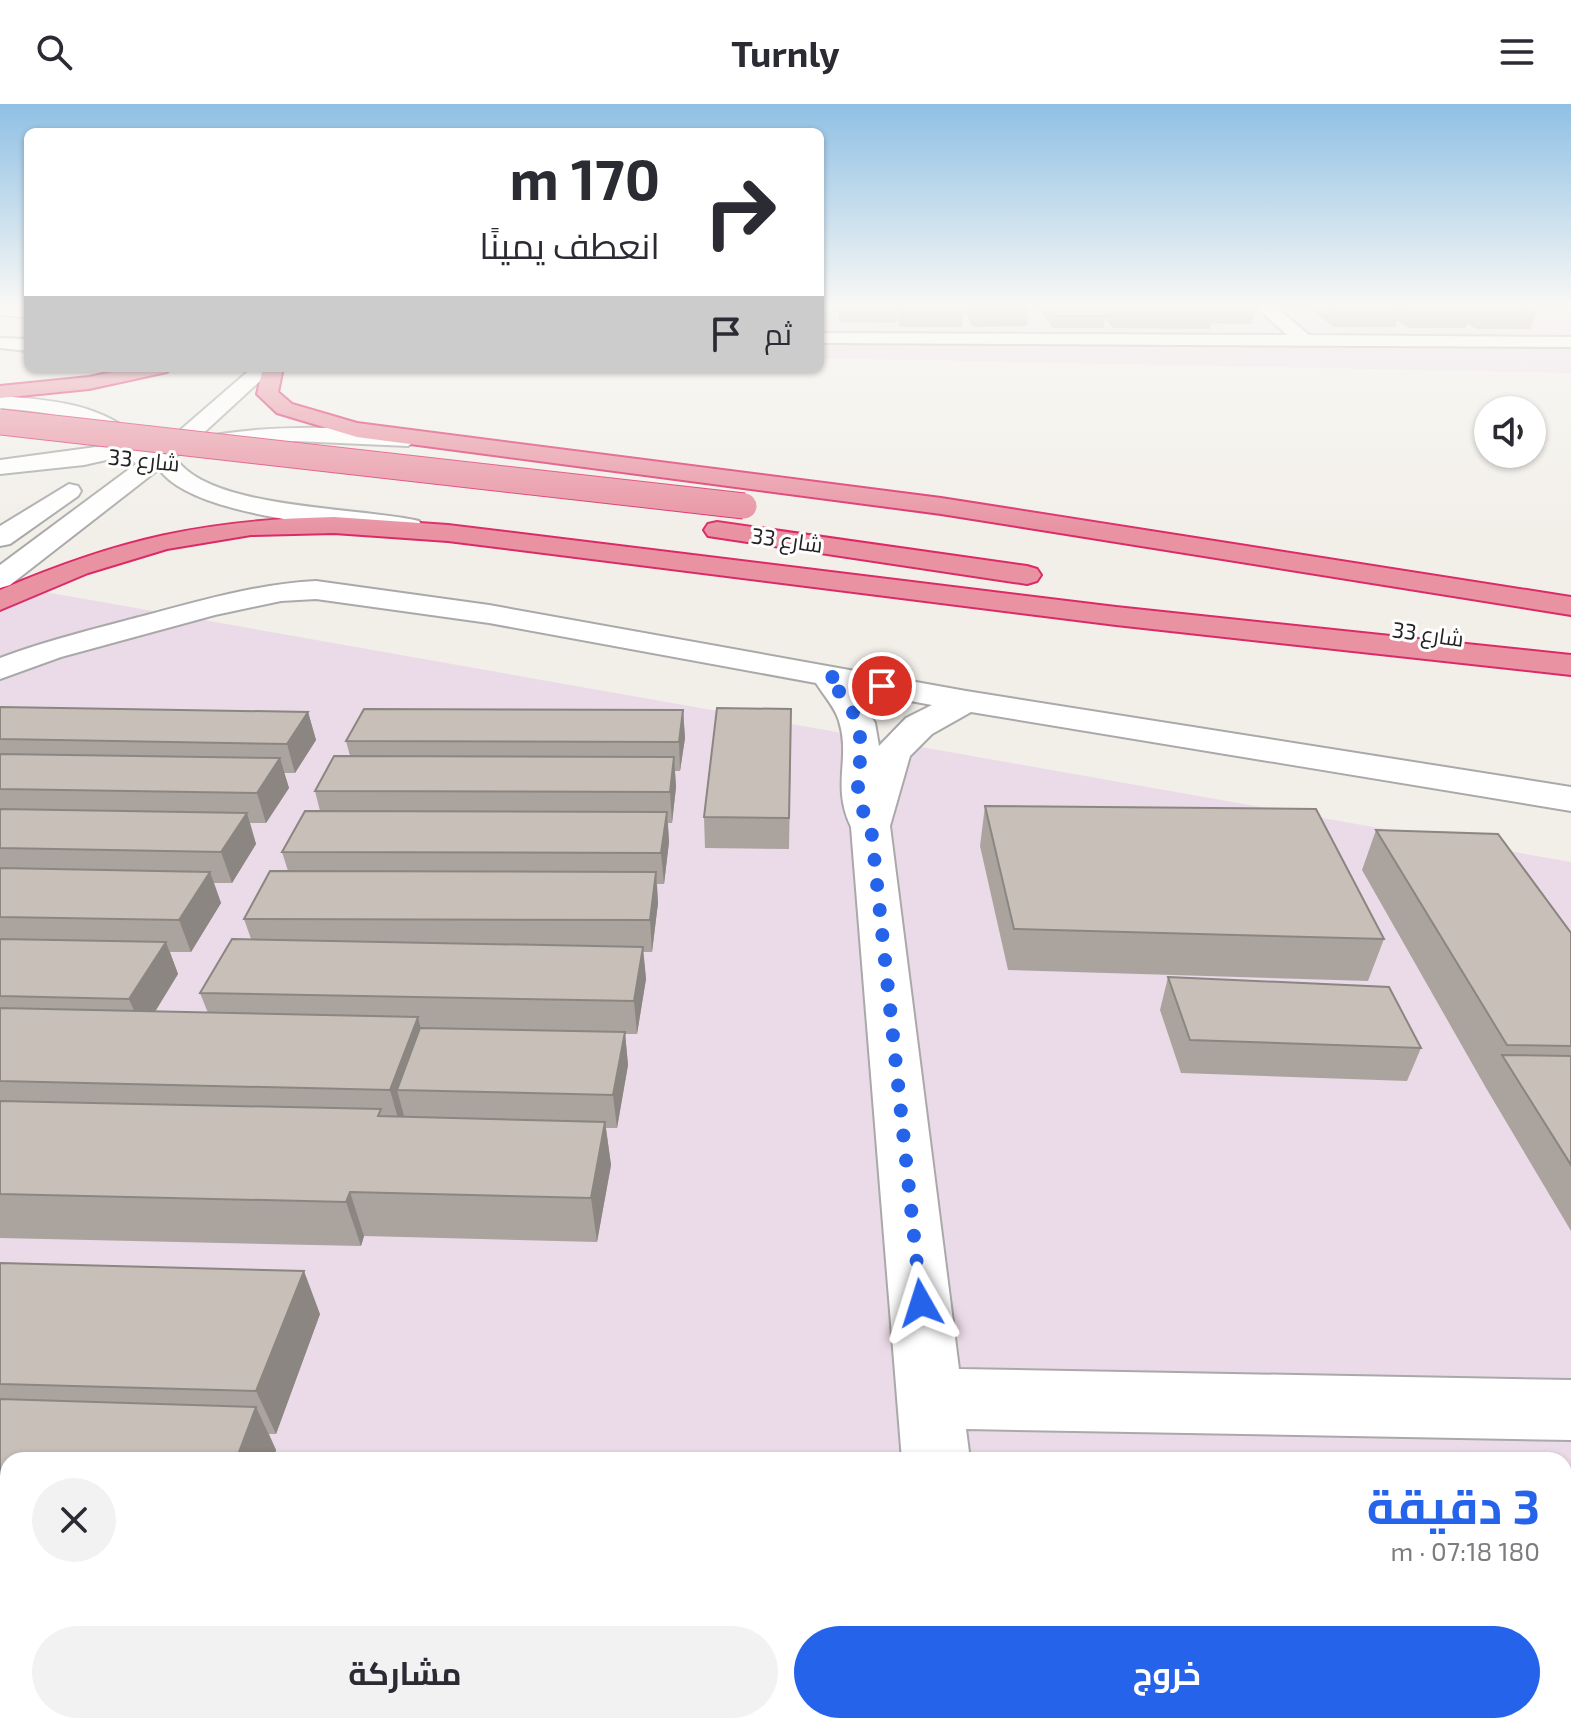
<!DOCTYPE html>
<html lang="ar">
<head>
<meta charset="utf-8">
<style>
  body { margin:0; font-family:"Exo 2",Cairo,sans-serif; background:#f2f2f3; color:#2b2b33; direction:rtl; height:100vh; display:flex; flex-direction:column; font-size:30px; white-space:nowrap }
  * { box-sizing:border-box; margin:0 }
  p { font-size:26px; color:#7c7c81 }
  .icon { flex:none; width:44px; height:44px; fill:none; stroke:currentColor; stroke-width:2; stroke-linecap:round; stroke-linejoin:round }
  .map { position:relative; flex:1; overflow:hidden; direction:ltr }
  .sheet { position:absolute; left:0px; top:1348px; width:1572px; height:282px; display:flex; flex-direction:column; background:#fff; border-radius:24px 24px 0 0; box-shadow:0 2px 6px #0004; direction:rtl }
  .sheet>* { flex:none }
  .banner { position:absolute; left:24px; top:24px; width:800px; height:244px; border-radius:12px; box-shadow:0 2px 6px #0004; direction:rtl; background:#fff; color:#2b2b33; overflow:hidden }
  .controls { position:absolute; left:1474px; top:292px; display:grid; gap:16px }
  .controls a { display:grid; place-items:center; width:72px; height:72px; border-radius:50%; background:#fff; box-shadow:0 2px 6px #0004; font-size:40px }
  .pin { position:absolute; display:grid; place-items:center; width:68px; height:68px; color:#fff; margin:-34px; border:4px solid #fff; border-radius:50%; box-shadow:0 2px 8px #0007 }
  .me { position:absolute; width:88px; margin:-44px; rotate:354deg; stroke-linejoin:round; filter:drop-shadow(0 0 6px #0008) }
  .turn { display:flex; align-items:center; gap:28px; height:168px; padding:0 32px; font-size:36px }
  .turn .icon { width:104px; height:104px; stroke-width:2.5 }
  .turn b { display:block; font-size:56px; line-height:68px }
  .then { display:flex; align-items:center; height:76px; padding:0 32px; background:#0003; gap:16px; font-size:30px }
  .round { display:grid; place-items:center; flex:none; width:84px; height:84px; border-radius:42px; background:#f2f2f3 }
  .summary { display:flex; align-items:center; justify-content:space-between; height:136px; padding:0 32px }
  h1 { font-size:48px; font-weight:700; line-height:60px; color:#2563eb }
  .action { display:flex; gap:16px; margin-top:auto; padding:16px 32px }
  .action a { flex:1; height:92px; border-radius:48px; background:#2563eb; color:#fff; font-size:32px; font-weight:700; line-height:92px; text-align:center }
  .action a+a { background:#f2f2f3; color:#2b2b33 }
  header { display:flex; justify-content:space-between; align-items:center; height:104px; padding:0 32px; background:#fff; font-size:36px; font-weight:700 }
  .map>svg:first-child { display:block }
</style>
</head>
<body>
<header><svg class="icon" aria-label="menu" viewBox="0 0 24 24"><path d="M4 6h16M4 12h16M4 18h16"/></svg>Turnly<svg class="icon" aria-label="search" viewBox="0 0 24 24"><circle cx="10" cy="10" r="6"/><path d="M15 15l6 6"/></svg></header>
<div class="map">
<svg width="1571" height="1629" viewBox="0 0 1571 1629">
  <rect width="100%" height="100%" fill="#f2efe9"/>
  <path fill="#ebdbe8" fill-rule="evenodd" d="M 820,200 L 1571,200 L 1571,269 L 820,254 Z
    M 0,480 L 1571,758 L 1571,1629 L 0,1629 ZM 8,1356 L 1564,1356 L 1564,1622 L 8,1622 Z"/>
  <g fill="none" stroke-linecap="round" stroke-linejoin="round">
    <g stroke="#a9a9a9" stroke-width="4">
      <path id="minor" d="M 1253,200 L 1272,200 L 1309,231 L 1571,233 L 1571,243 L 820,239 L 820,229 L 1287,231 Z
        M 0,201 L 28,203 L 28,213 L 0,211 Z
        M 0,234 L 28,235 L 28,247 L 0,244 Z
        M 252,264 L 274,264 L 198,334 C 267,320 338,323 408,328 L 419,335 L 408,342 L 295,337 L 178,350 L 175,353 C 207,406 361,403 419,417 L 423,423 L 419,429 L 410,431 C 351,423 193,414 159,365 L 10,481 L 0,484 L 0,461 L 136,360 L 128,351 L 84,361 L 0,370 L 0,356 L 118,340 C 84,311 43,308 0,304 L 0,292 C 49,296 102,299 139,335 L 141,325 L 149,323 L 161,330 L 178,328 Z
        M 69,380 L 78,382 L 81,387 L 78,392 L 10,440 L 0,442 L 0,422 Z
        M 316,477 L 489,501 L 966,587 L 1571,683 L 1571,707 L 971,608 L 932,630 L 910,652 L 890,722 L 959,1265 L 1571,1276 L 1571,1336 L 966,1325 L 970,1356 L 902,1356 L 851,723 C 831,681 851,655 839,617 C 835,603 824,592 816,579 L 489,519 L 316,495 L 281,497 L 215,511 L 61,553 L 0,575 L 0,554 C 48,536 98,524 147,511 C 203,496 258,480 316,477 ZM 856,587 L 932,601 L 906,614 L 879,642 L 875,619 Z
        M 915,1622 L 995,1622 L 996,1629 L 916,1629 Z"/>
    </g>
    <g stroke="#dc2a67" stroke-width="4">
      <path id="highway" d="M 132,264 L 170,264 L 167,268 L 89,285 L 0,294 L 0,282 L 89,273 Z
        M 263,264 L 283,264 L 278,288 L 292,300 L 357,319 L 941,394 L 1571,493 L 1571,511 L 941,410 L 357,333 L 277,309 L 257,290 Z
        M 334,413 L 448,421 L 1116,503 L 1571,551 L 1571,571 L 1116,521 L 448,437 L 334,429 L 251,431 L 167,445 L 88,469 L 0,506 L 0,486 C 119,435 204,416 334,413 Z
        M 717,418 L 1027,462 L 1037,465 L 1041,471 L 1037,477 L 1027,480 L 708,432 L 704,426 L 708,420 Z"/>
    </g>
    <use href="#minor" fill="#fff" fill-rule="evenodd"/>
    <use href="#highway" fill="#e892a2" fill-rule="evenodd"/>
    <g stroke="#dc2a67" stroke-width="27" stroke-linecap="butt">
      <path id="highway-bridge" d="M 0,318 L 744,402"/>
    </g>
    <use href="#highway-bridge" stroke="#e892a2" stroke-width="25"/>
  </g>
  <path fill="#aba49e" d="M 838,200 L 962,200 L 963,206 L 962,223 L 900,223 L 897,211 L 896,219 L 839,218 Z
    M 962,200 L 1025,200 L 1028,205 L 1027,222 L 973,223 Z
    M 1039,200 L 1256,200 L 1252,220 L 1211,219 L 1210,225 L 1113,224 L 1105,214 L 1104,224 L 1053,224 L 1039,204 Z
    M 1305,200 L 1533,200 L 1538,203 L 1530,225 L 1476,225 L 1467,219 L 1465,224 L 1409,224 L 1397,216 L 1395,223 L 1333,223 Z
    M 0,603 L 308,608 L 316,636 L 295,669 L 284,669 L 289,684 L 266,719 L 250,719 L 256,740 L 232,779 L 214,779 L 221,799 L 191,848 L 170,848 L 178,870 L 155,908 L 208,909 L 200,889 L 251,835 L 244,815 L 288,767 L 282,748 L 320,707 L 315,687 L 350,652 L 346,637 L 683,606 L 685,634 L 680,667 L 675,667 L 676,683 L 672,719 L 668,719 L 669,738 L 664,780 L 657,780 L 658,799 L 652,848 L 643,848 L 646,875 L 637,930 L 625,930 L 628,961 L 617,1024 L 606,1024 L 611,1061 L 597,1138 L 364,1132 L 361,1142 L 0,1134 Z
    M 791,634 L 789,745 L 705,744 L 704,713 Z
    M 985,702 L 1384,835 L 1368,877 L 1008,866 L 980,742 Z
    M 1376,726 L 1571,829 L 1571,1127 L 1486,984 L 1362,766 Z
    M 1168,873 L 1421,944 L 1407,977 L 1181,969 L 1160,906 Z
    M 0,1159 L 320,1210 L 276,1330 L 269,1330 L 276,1346 L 273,1356 L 8,1356 L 8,1484 L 0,1484 Z
    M 1051,1622 L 1564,1622 L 1571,1629 L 1051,1629 Z"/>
  <path fill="#8b8681" d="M 683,606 L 685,634 L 680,667 L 679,638 Z
    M 308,608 L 316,636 L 295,669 L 287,640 Z
    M 674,653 L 676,683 L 672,719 L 670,688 Z
    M 280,654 L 289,684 L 266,719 L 257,689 Z
    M 667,708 L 669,738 L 664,780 L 661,749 Z
    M 247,709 L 256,740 L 232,779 L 221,748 Z
    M 210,768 L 221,799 L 191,848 L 179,816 Z
    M 656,768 L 658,799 L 652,848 L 650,816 Z
    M 166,838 L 178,870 L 143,927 L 129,895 Z
    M 643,843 L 646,875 L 637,930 L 634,897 Z
    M 418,913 L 428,956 L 397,986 L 406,1019 L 402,1029 L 390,986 Z
    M 625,928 L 628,961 L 617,1024 L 613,991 Z
    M 605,1018 L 611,1061 L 597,1138 L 591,1094 Z
    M 350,1088 L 364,1132 L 361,1142 L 346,1098 Z
    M 304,1167 L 320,1210 L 276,1330 L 256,1287 Z
    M 256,1303 L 276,1346 L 273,1356 L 236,1356 Z
    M 122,1622 L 166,1622 L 164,1629 L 119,1629 Z"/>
  <path fill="#c7bfb8" stroke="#8b8681" stroke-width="2" d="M 839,200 L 897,200 L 897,202 L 840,202 Z
    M 899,200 L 962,200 L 963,206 L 901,206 Z
    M 971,200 L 1025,200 L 1028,205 L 974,206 Z
    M 1046,200 L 1096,200 L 1106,212 L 1054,212 Z
    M 1114,200 L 1212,200 L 1214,202 L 1116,202 Z
    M 1330,200 L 1390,200 L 1399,206 L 1337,206 Z
    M 1413,200 L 1468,200 L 1472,202 L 1415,202 Z
    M 1479,200 L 1533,200 L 1538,203 L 1483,202 Z
    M 0,603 L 308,608 L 287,640 L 0,635 Z
    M 717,604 L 791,605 L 789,714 L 704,713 Z
    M 364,605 L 683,606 L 679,638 L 346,637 Z
    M 0,650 L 280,654 L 257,689 L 0,685 Z
    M 334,652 L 674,653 L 670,688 L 315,687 Z
    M 985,702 L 1316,705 L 1384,835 L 1014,825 Z
    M 0,705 L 247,709 L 221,748 L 0,744 Z
    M 305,707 L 667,708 L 661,749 L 282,748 Z
    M 1376,726 L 1498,730 L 1571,829 L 1571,942 L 1507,941 Z
    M 0,764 L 210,768 L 179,816 L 0,813 Z
    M 270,767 L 656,768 L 650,816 L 244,815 Z
    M 0,835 L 166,838 L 129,895 L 0,892 Z
    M 232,835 L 643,843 L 634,897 L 200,889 Z
    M 1168,873 L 1389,883 L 1421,944 L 1190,936 Z
    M 0,904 L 418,913 L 390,986 L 0,977 Z
    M 420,924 L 625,928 L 613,991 L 397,986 Z
    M 1502,951 L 1571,952 L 1571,1061 Z
    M 0,997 L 381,1005 L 378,1012 L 605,1018 L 591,1094 L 350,1088 L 346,1098 L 0,1090 Z
    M 0,1159 L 304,1167 L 256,1287 L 0,1280 Z
    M 0,1295 L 256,1303 L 236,1356 L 8,1356 L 8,1444 L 0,1444 Z
    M 1564,1492 L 1571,1492 L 1571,1629 L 1068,1629 L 1067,1622 L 1564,1622 Z
    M 0,1509 L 8,1509 L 8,1622 L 122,1622 L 119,1629 L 0,1629 Z"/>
  <linearGradient id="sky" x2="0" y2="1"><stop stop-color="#8fc0e4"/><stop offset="0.47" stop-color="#f9f8f5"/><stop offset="1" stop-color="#f9f8f5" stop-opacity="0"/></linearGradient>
  <rect width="1571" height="428" fill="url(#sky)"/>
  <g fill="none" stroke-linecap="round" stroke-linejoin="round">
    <path stroke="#2563eb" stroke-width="14" stroke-dasharray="0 25.2" d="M 882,582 L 827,572 C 838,587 856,606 859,626 C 866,667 846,680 871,723 L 921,1199"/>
  </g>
  <g text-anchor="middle" stroke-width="6" stroke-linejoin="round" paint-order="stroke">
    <g font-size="22" fill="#222" stroke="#fff">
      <text transform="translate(144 356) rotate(6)" y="8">شارع 33</text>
      <text transform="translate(787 436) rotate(8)" y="8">شارع 33</text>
      <text transform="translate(1428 530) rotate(8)" y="8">شارع 33</text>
    </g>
  </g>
</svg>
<div class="controls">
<a><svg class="icon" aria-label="sound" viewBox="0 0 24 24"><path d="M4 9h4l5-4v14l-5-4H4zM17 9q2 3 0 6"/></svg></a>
</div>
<div class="pin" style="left:882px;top:582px;background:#d93025"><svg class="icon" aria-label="arrive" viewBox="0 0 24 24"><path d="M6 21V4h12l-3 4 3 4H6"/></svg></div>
<svg class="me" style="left:921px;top:1199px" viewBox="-20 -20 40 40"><path d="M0-17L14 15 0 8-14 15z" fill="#2563eb" stroke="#fff" stroke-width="4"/></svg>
<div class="banner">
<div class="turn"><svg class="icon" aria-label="right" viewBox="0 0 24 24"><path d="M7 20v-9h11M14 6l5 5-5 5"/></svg><div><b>170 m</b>انعطف يمينًا</div></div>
<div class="then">ثم<svg class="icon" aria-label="arrive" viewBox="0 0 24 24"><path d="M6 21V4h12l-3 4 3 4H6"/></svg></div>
</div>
<section class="sheet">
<div class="summary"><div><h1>3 دقيقة</h1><p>180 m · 07:18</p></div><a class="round"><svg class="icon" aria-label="close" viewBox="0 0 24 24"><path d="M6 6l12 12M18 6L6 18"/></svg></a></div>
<div class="action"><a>خروج</a><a>مشاركة</a></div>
</section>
</div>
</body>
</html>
